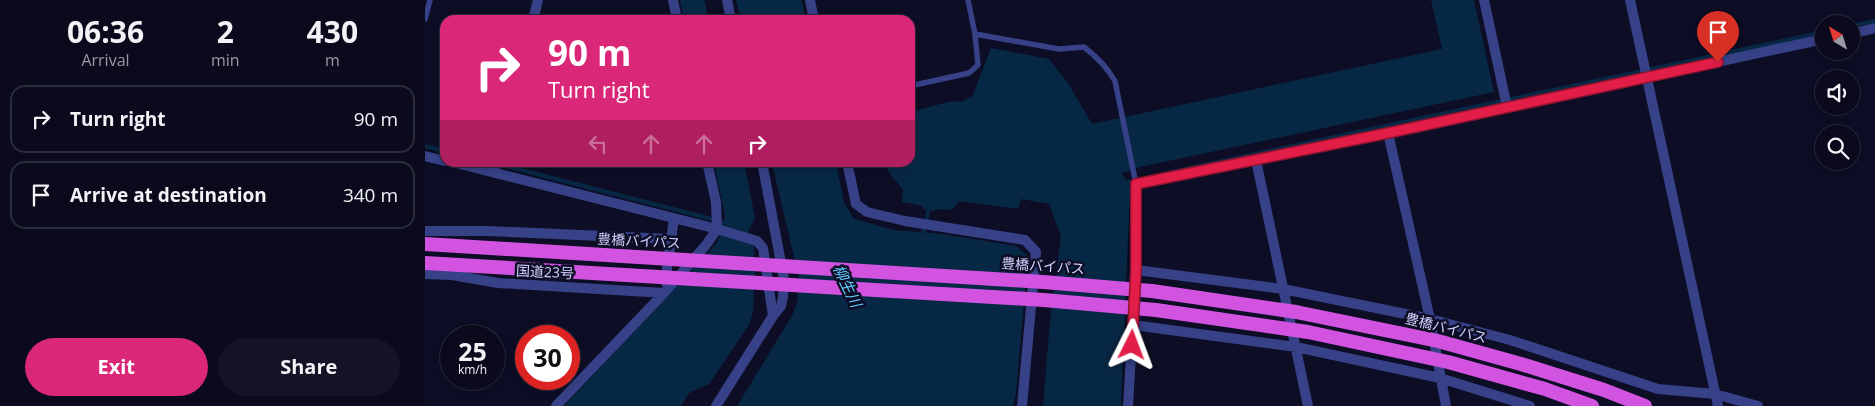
<!DOCTYPE html>
<html lang="en">
<head>
<meta charset="utf-8">
<style>
  body { margin:0; font-family:"Open Sans","Noto Sans JP",sans-serif; background:#131325; color:#f1f3f6; height:100vh; display:flex; flex-direction:column; font-size:19px; white-space:nowrap }
  * { box-sizing:border-box; margin:0 }
  p { font-size:16px; color:#999aa3 }
  .icon { flex:none; width:28px; height:28px; fill:none; stroke:currentColor; stroke-width:2; stroke-linecap:round; stroke-linejoin:round }
  .map { position:relative; flex:1; overflow:hidden }
  .sheet { display:flex; flex-direction:column; background:#0a0a1c; width:425px }
  .sheet>* { flex:none }
  .banner { position:absolute; left:15px; top:15px; width:475px; height:152px; border-radius:15px; box-shadow:0 2px 8px #0003,0 0 0 1px #2a2b3b; background:#db2777; color:#fff; overflow:hidden }
  .needle { width:32px; rotate:322deg }
  .controls { position:absolute; left:1390px; top:15px; display:grid; gap:10px }
  .controls a { display:grid; place-items:center; width:45px; height:45px; border-radius:50%; background:#0a0a1c; box-shadow:0 2px 8px #0003,0 0 0 1px #2a2b3b; font-size:25px }
  .speed { position:absolute; left:15px; top:325px; display:flex; gap:10px; font-size:25px; font-weight:700; text-align:center }
  .speed>* { display:grid; place-content:center; width:65px; height:65px; border-radius:50%; background:#0a0a1c; box-shadow:0 2px 8px #0003,0 0 0 1px #2a2b3b; line-height:1 }
  .speed small { font-size:12px; font-weight:400 }
  .speed .limit { border:8px solid #d22; background:#fff; color:#111 }
  .pin { position:absolute; display:grid; place-items:center; width:42px; height:42px; color:#fff; margin:-51px -21px; border-radius:50% 50% 50% 0; rotate:-45deg; box-shadow:0 0 5px #0007 }
  .pin .icon { rotate:45deg }
  .me { position:absolute; width:55px; margin:-28px; rotate:3deg; stroke-linejoin:round; filter:drop-shadow(0 0 4px #0008) }
  .turn { display:flex; align-items:center; gap:18px; height:105px; padding:0 25px; font-size:22px }
  .turn .icon { width:65px; height:65px; stroke-width:2.5 }
  .turn b { display:block; font-size:35px; line-height:42px }
  .lanes { display:flex; align-items:center; height:48px; padding:0 25px; background:#0003; justify-content:center; gap:25px; direction:ltr }
  .lanes .off { opacity:.35 }
  .eta { display:flex; justify-content:space-evenly; align-items:center; height:85px; text-align:center }
  .eta b { font-size:30px; font-weight:700; line-height:35px }
  .button { display:flex; gap:10px; margin-top:auto; padding:10px 25px }
  .button a { flex:1; height:58px; border-radius:30px; background:#db2777; color:#fff; font-size:20px; font-weight:700; line-height:58px; text-align:center }
  .button a+a { background:#131325; color:#f1f3f6 }
  ul { padding:0; list-style:none }
  li { display:flex; align-items:center; gap:15px; height:68px; margin:0 10px 8px; padding:0 15px; border:2px solid #2a2b3b; border-radius:15px }
  li div { flex:1 }
  li b { display:block; font-size:19px }
  li em { font-style:normal }
  main { display:flex; flex:1; min-height:0 }
  .map>svg:first-child { display:block }
</style>
</head>
<body>
<main>
<section class="sheet">
<div class="eta">
<div><b>06:36</b><p>Arrival</p></div>
<div><b>2</b><p>min</p></div>
<div><b>430</b><p>m</p></div>
</div>
<ul>
<li><svg class="icon" aria-label="right" viewBox="0 0 24 24"><path d="M7 20v-9h11M14 6l5 5-5 5"/></svg><div><b>Turn right</b></div><em>90 m</em></li>
<li><svg class="icon" aria-label="arrive" viewBox="0 0 24 24"><path d="M6 21V4h12l-3 4 3 4H6"/></svg><div><b>Arrive at destination</b></div><em>340 m</em></li>
</ul>
<div class="button"><a>Exit</a><a>Share</a></div>
</section>
<div class="map">
<svg width="1450" height="406" viewBox="0 0 1450 406">
  <rect width="100%" height="100%" fill="#0d0d25"/>
  <path fill="#072845" d="M 255,0 L 279,0 L 284,20 L 259,20 Z
    M 311,0 L 376,0 L 381,20 L 316,20 Z
    M 1006,0 L 1049,0 L 1069,92 L 715,167 L 697,173 L 705,187 L 696,406 L 618,406 L 625,321 L 636,236 L 624,204 L 596,199 L 593,209 L 534,201 L 528,209 L 520,210 L 512,209 L 509,211 L 498,209 L 498,206 L 477,202 L 478,189 L 468,178 L 458,163 L 485,162 L 485,112 L 527,101 L 537,102 L 548,95 L 566,48 L 624,59 L 643,83 L 667,124 L 1017,49 Z
    M 289,163 L 319,163 L 330,218 L 323,231 L 329,246 L 330,275 L 328,312 L 324,325 L 284,384 L 264,393 L 256,406 L 139,406 L 292,243 L 300,216 Z
    M 347,163 L 411,163 L 419,202 L 429,219 L 469,230 L 517,234 L 591,246 L 603,256 L 591,393 L 588,406 L 312,406 L 368,314 L 373,299 L 374,278 Z"/>
  <g fill="none" stroke-linecap="round" stroke-linejoin="round">
    <path stroke="#072845" stroke-width="4" d="M 1426,26 L 1450,21
      M 0,146 L 20,151
      M 65,162 L 287,219 L 302,225
      M 746,172 L 1399,32
      M 697,183 L 712,180
      M 497,237 L 505,205"/>
    <path stroke="#364187" stroke-width="5.5" d="M 0,19 L 5,0
      M 550,34 L 634,49 L 659,47 C 672,57 682,67 690,81 L 711,184
      M 485,86 L 544,73 L 553,65 L 550,34 L 543,0"/>
    <path stroke="#364187" stroke-width="10" d="M 248,0 L 252,20
      M 302,0 L 306,20
      M 385,0 L 389,20
      M 1059,0 L 1082,107
      M 1205,0 L 1293,406
      M 108,20 L 113,0
      M 1426,34 L 1450,28
      M 963,133 L 1005,319 L 1021,406
      M 0,156 L 20,161
      M 831,160 L 883,406
      M 27,162 L 292,229 L 332,241 L 338,248 L 348,316
      M 422,162 L 431,204 L 442,212 L 480,221 L 600,240 L 611,252 L 597,406
      M 69,173 L 71,162
      M 0,231 L 63,231 L 246,239
      M 711,270 L 858,289 L 1005,319 L 1085,340 L 1233,389 L 1290,394 L 1333,406
      M 0,274 L 27,275 L 73,283 L 239,293
      M 240,282 L 249,219
      M 708,325 L 871,347 L 1015,378 L 1105,406
      M 131,406 L 239,293 L 281,245 L 292,229 L 291,202 L 282,162
      M 291,406 L 348,316 L 356,306 L 358,297 L 359,279 L 337,162
      M 703,406 L 711,270 L 711,184 L 963,133 L 1399,39"/>
    <path stroke="#d253e0" stroke-width="14" d="M 0,244 L 618,282 L 727,291 L 871,312 L 1013,341 L 1096,364 L 1179,390 L 1220,406
      M 0,263 L 619,300 L 731,310 L 883,332 L 1023,362 L 1120,389 L 1167,406"/>
  </g>
  <g fill="none" stroke-linecap="round" stroke-linejoin="round">
    <g stroke="#92132f" stroke-width="12">
      <path id="route" d="M 707,345 L 711,270 L 711,184 L 963,133 L 1293,62"/>
    </g>
    <use href="#route" stroke="#e11d48" stroke-width="9"/>
  </g>
  <g text-anchor="middle" stroke-width="5" stroke-linejoin="round" paint-order="stroke">
    <g font-size="14" fill="#d2d4ff" stroke="#0d0d25">
      <text transform="translate(214 241) rotate(3)" y="5">豊橋バイパス</text>
      <text transform="translate(618 266) rotate(4)" y="5">豊橋バイパス</text>
      <text transform="translate(120 272) rotate(3)" y="5">国道23号</text>
      <text transform="translate(1021 328) rotate(14)" y="5">豊橋バイパス</text>
    </g>
    <g font-size="15" font-style="italic" fill="#60d0ff" stroke="#0d0d25">
      <text transform="translate(422 286) rotate(64)" y="5">柳生川</text>
    </g>
  </g>
</svg>
<div class="controls">
<a><svg class="needle" viewBox="-14 -14 28 28"><path d="M0-13l5 13h-10z" fill="#e53935"/><path d="M0 13l5-13h-10z" fill="#999aa3"/></svg></a>
<a><svg class="icon" aria-label="sound" viewBox="0 0 24 24"><path d="M4 9h4l5-4v14l-5-4H4zM17 9q2 3 0 6"/></svg></a>
<a><svg class="icon" aria-label="search" viewBox="0 0 24 24"><circle cx="10" cy="10" r="6"/><path d="M15 15l6 6"/></svg></a>
</div>
<div class="speed"><div>25<small>km/h</small></div><div class="limit">30</div></div>
<div class="pin" style="left:1293px;top:62px;background:#d93025"><svg class="icon" aria-label="arrive" viewBox="0 0 24 24"><path d="M6 21V4h12l-3 4 3 4H6"/></svg></div>
<svg class="me" style="left:707px;top:345px" viewBox="-20 -20 40 40"><path d="M0-17L14 15 0 8-14 15z" fill="#e11d48" stroke="#fff" stroke-width="4"/></svg>
<div class="banner">
<div class="turn"><svg class="icon" aria-label="right" viewBox="0 0 24 24"><path d="M7 20v-9h11M14 6l5 5-5 5"/></svg><div><b>90 m</b>Turn right</div></div>
<div class="lanes"><svg class="icon off" aria-label="left" viewBox="0 0 24 24"><path d="M17 20v-9H6M10 6l-5 5 5 5"/></svg><svg class="icon off" aria-label="ahead" viewBox="0 0 24 24"><path d="M12 20V5M6 11l6-6 6 6"/></svg><svg class="icon off" aria-label="ahead" viewBox="0 0 24 24"><path d="M12 20V5M6 11l6-6 6 6"/></svg><svg class="icon" aria-label="right" viewBox="0 0 24 24"><path d="M7 20v-9h11M14 6l5 5-5 5"/></svg></div>
</div>
</div>
</main>
</body>
</html>
